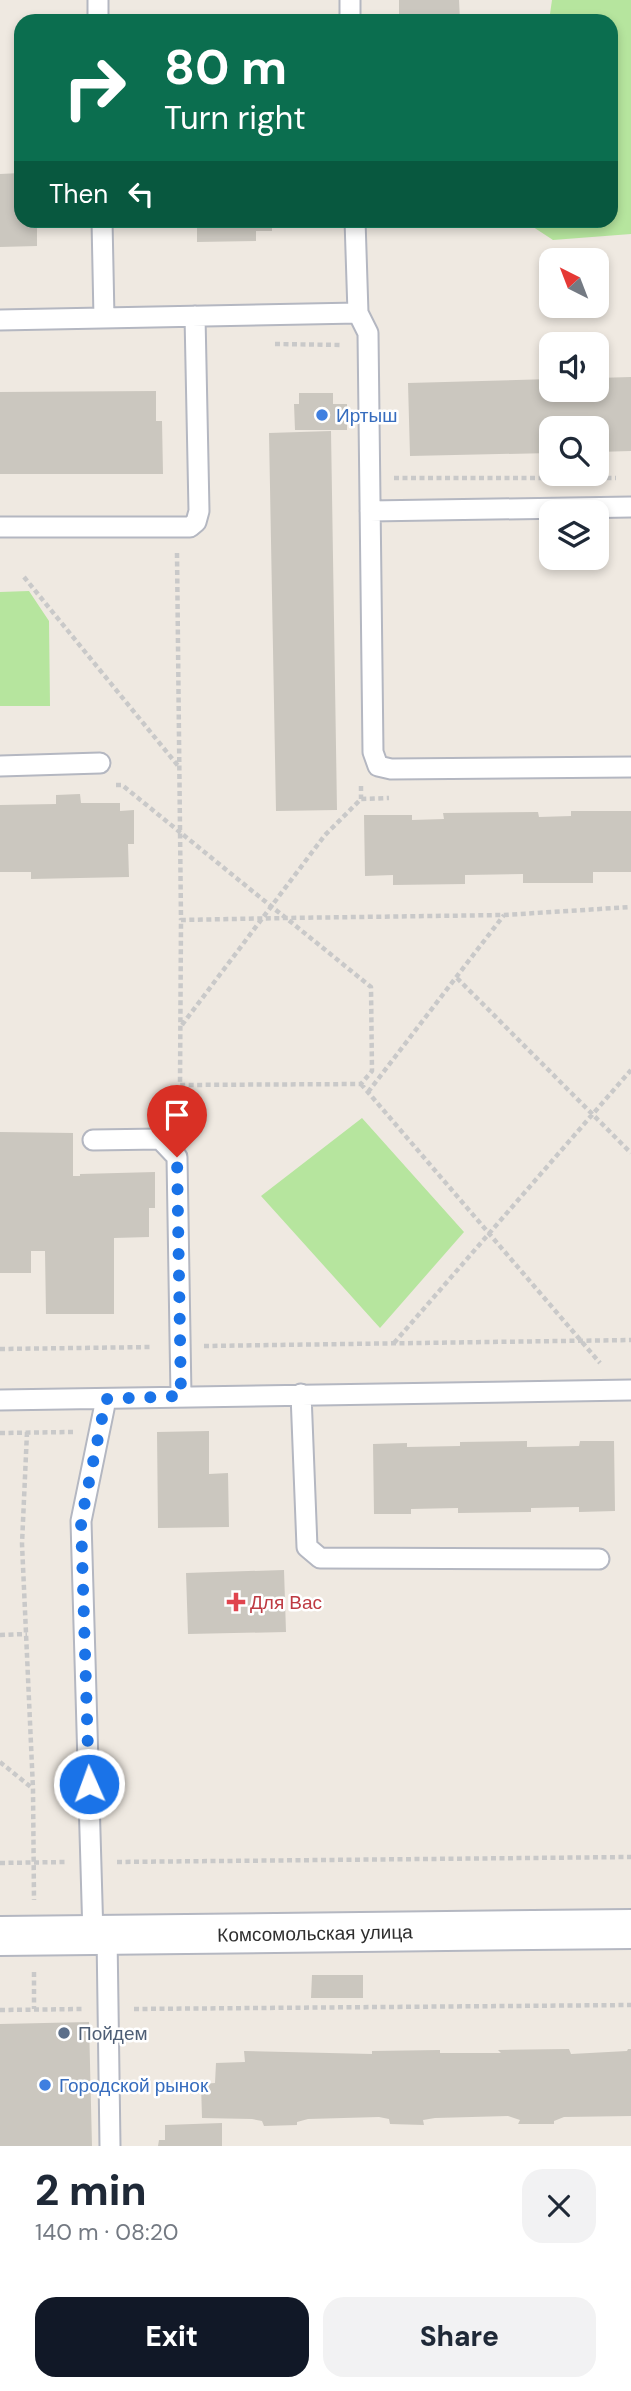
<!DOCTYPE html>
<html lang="en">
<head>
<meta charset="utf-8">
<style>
  body { margin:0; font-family:"DM Sans",sans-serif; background:#f2f2f3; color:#1f2937; height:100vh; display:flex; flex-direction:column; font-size:26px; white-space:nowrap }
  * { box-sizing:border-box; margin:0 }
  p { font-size:23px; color:#747a83 }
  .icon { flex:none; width:38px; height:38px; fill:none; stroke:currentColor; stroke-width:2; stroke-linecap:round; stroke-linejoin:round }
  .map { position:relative; height:2146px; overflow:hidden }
  .side { display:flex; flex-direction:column; background:#fff; flex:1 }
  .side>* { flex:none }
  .guide { position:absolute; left:14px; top:14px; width:604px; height:214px; border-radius:21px; box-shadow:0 4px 10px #0003; background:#0b6e4f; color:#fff; overflow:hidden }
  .needle { width:46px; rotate:318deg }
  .buttons { position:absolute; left:539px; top:248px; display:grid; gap:14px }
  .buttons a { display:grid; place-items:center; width:70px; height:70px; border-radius:14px; background:#fff; box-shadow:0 4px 10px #0003; font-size:35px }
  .pin { position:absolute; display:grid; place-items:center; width:60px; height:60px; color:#fff; margin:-72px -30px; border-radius:50% 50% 50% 0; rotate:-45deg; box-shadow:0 0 7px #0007 }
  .pin .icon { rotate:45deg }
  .me { position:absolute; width:77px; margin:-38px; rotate:358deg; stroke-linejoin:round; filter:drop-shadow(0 0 5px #0008) }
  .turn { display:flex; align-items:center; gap:24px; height:147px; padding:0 35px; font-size:32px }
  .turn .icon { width:91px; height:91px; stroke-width:2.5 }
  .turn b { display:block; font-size:49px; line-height:60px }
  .then { display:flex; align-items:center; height:66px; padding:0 35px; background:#0003; gap:14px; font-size:26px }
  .round { display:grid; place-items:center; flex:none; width:74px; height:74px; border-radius:21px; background:#f2f2f3 }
  .head { display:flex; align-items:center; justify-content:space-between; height:119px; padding:0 35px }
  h1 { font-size:42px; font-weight:800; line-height:52px }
  .cta { display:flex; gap:14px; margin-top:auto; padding:14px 35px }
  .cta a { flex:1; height:80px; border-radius:21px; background:#111827; color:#fff; font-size:28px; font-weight:800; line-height:80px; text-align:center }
  .cta a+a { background:#f2f2f3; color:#1f2937 }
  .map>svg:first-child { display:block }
</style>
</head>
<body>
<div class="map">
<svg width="631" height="2146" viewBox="0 0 631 2146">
  <rect width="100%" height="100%" fill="#efe9e1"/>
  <path fill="#b6e59e" d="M 552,0 L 631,0 L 631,234 L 553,240 L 524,221 L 611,220 L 611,21 L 549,21 Z
    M 29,591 L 49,621 L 50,706 L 0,706 L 0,592 Z
    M 362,1118 L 464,1232 L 380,1328 L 261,1196 Z"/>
  <path fill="#cbc7bf" d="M 399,0 L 459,0 L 460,21 L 399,21 Z
    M 21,173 L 21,220 L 37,220 L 37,246 L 0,247 L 0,174 Z
    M 156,220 L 291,220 L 291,223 L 272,223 L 272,231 L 256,231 L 256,241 L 197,242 L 197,227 L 156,228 Z
    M 631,377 L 631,451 L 597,452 L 597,429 L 551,429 L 551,453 L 410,456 L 408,383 L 551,379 L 551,390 L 597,390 L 597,378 Z
    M 156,391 L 156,421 L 162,421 L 163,474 L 0,474 L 0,392 Z
    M 299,393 L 333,393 L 333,404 L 347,404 L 347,430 L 295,430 L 294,404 L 299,404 Z
    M 331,431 L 337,810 L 276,811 L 269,433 Z
    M 80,794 L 81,803 L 120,803 L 120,811 L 134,810 L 134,844 L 128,844 L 129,877 L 31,879 L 31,872 L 0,872 L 0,805 L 56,804 L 56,795 Z
    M 571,811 L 631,811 L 631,872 L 593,872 L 593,883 L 523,883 L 523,874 L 465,875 L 465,884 L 393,885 L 393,875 L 365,876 L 364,815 L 412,815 L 412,820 L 444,819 L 443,813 L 538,812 L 539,817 L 571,816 Z
    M 0,1132 L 73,1133 L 73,1176 L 80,1176 L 80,1174 L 155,1172 L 155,1208 L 149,1208 L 149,1237 L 114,1238 L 114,1314 L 46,1314 L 45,1251 L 31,1251 L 31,1273 L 0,1273 Z
    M 209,1431 L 209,1474 L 228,1473 L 229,1527 L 158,1528 L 157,1432 Z
    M 527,1441 L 527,1447 L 579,1446 L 580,1441 L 614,1441 L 615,1511 L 579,1512 L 579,1507 L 531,1508 L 531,1512 L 458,1513 L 458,1508 L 411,1509 L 411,1514 L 374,1514 L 373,1444 L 407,1443 L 407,1447 L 460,1446 L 460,1442 Z
    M 284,1570 L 286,1632 L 188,1634 L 186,1573 Z
    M 312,1975 L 363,1975 L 363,1998 L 311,1998 Z
    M 89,2022 L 92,2146 L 0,2146 L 0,2024 Z
    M 569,2049 L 571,2054 L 627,2051 L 628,2049 L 631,2049 L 631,2116 L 564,2117 L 554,2121 L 554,2124 L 518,2124 L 520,2120 L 508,2116 L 435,2118 L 423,2120 L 424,2125 L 390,2124 L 389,2119 L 379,2117 L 308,2119 L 297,2122 L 297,2125 L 264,2126 L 262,2121 L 252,2119 L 202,2118 L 201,2084 L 215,2083 L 216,2063 L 245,2062 L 244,2051 L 372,2054 L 372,2051 L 440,2050 L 440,2053 L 501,2053 L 498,2050 Z
    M 222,2123 L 222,2146 L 158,2146 L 159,2140 L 165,2140 L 165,2125 Z"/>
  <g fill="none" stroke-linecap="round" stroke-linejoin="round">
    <g stroke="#b4b7c1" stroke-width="23">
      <path id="service" d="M 98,0 L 98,21
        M 350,0 L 350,21
        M 102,220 L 104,318
        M 355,220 L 358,313
        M 0,320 L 358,313 L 368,333 L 373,752 L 378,766 L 391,769 L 631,767
        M 370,511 L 631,507
        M 0,527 L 190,527 L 196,522 L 199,511 L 195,316
        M 0,766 L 100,763
        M 93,1140 L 160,1139 L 177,1157 L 181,1396
        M 301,1394 L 307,1547 L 320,1558 L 599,1559
        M 0,1400 L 631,1390
        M 107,1935 L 110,2146
        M 93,1936 L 81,1521 L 106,1399"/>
    </g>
    <g stroke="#b4b7c1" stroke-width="42">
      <path id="tertiary" d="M 0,1936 L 631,1929"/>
    </g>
    <path stroke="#c9c9c9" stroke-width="4.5" stroke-dasharray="5 3.5" stroke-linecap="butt" d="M 275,344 L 343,345
      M 394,478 L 616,478
      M 177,553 L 181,920
      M 24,577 L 179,767
      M 116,785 L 122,785 L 272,907 L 286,918 L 371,987 L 372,1071 L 361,1084 L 180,1085 L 181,920 L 286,918 L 504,915 L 631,907
      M 361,786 L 361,799
      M 457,978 L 631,1153
      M 182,1025 L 325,835 L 361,799 L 389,798
      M 361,1084 L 600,1363
      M 368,1092 L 504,915
      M 394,1343 L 631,1070
      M 204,1346 L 631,1340
      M 0,1349 L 153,1347
      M 27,1432 L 22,1544 L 33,1789 L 34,1900
      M 0,1433 L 73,1432
      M 0,1635 L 27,1634
      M 0,1762 L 32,1788
      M 117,1862 L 631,1857
      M 0,1863 L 67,1862
      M 34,1972 L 34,2009
      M 134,2009 L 631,2005
      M 0,2010 L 83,2009"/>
    <use href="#service" stroke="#fff" stroke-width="19"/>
    <use href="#tertiary" stroke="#fff" stroke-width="38"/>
  </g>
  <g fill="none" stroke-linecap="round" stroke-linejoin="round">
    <path stroke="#1a73e8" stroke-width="12" stroke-dasharray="0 21.6" d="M 89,1784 L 81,1521 L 106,1399 L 181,1396 L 177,1157"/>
  </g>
  <g fill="#3f7fe0" stroke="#fff" stroke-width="2.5">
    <circle cx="322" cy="415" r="7"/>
    <circle cx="45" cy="2085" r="7"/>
  </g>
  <path fill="#e0444e" stroke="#fff" stroke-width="2.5" d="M232.5 1591.5h7v7h7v7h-7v7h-7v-7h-7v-7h7z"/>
  <circle fill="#5c6f8a" stroke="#fff" stroke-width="2.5" cx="64" cy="2033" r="7"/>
  <g text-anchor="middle" stroke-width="5" stroke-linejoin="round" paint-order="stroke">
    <g font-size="19" fill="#366cbe" stroke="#fff" text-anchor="start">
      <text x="336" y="422">Иртыш</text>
      <text x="59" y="2092">Городской рынок</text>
    </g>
    <g font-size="19" fill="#be3a42" stroke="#fff" text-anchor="start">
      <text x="250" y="1609">Для Вас</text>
    </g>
    <g font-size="19" fill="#2e2e2e" stroke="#fff">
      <text transform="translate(315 1933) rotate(-1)" y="7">Комсомольская улица</text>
    </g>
    <g font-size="19" fill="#4e5e75" stroke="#fff" text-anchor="start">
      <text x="78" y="2040">Пойдем</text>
    </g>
  </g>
</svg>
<div class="buttons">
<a><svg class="needle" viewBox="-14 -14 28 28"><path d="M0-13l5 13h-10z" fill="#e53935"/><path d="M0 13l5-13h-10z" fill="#747a83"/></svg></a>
<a><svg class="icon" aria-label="sound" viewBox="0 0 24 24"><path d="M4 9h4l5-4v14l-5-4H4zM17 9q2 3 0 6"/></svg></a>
<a><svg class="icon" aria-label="search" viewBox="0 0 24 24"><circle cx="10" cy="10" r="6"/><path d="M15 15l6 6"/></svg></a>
<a><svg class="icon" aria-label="layers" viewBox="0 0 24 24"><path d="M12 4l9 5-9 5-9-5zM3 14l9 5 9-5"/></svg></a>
</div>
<div class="pin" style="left:177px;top:1157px;background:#d93025"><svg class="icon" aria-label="arrive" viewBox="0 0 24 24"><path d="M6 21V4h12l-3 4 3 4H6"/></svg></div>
<svg class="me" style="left:89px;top:1784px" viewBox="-20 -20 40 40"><circle r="17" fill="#1a73e8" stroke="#fff" stroke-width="3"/><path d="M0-11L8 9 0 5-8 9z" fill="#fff"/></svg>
<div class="guide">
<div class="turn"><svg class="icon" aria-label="right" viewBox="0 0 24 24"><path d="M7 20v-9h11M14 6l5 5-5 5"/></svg><div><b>80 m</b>Turn right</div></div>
<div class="then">Then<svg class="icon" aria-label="left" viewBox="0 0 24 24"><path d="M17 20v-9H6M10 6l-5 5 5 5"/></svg></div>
</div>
</div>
<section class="side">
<div class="head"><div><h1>2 min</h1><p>140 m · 08:20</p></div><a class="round"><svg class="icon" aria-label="close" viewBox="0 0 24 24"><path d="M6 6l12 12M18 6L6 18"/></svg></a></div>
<div class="cta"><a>Exit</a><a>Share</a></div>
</section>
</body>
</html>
